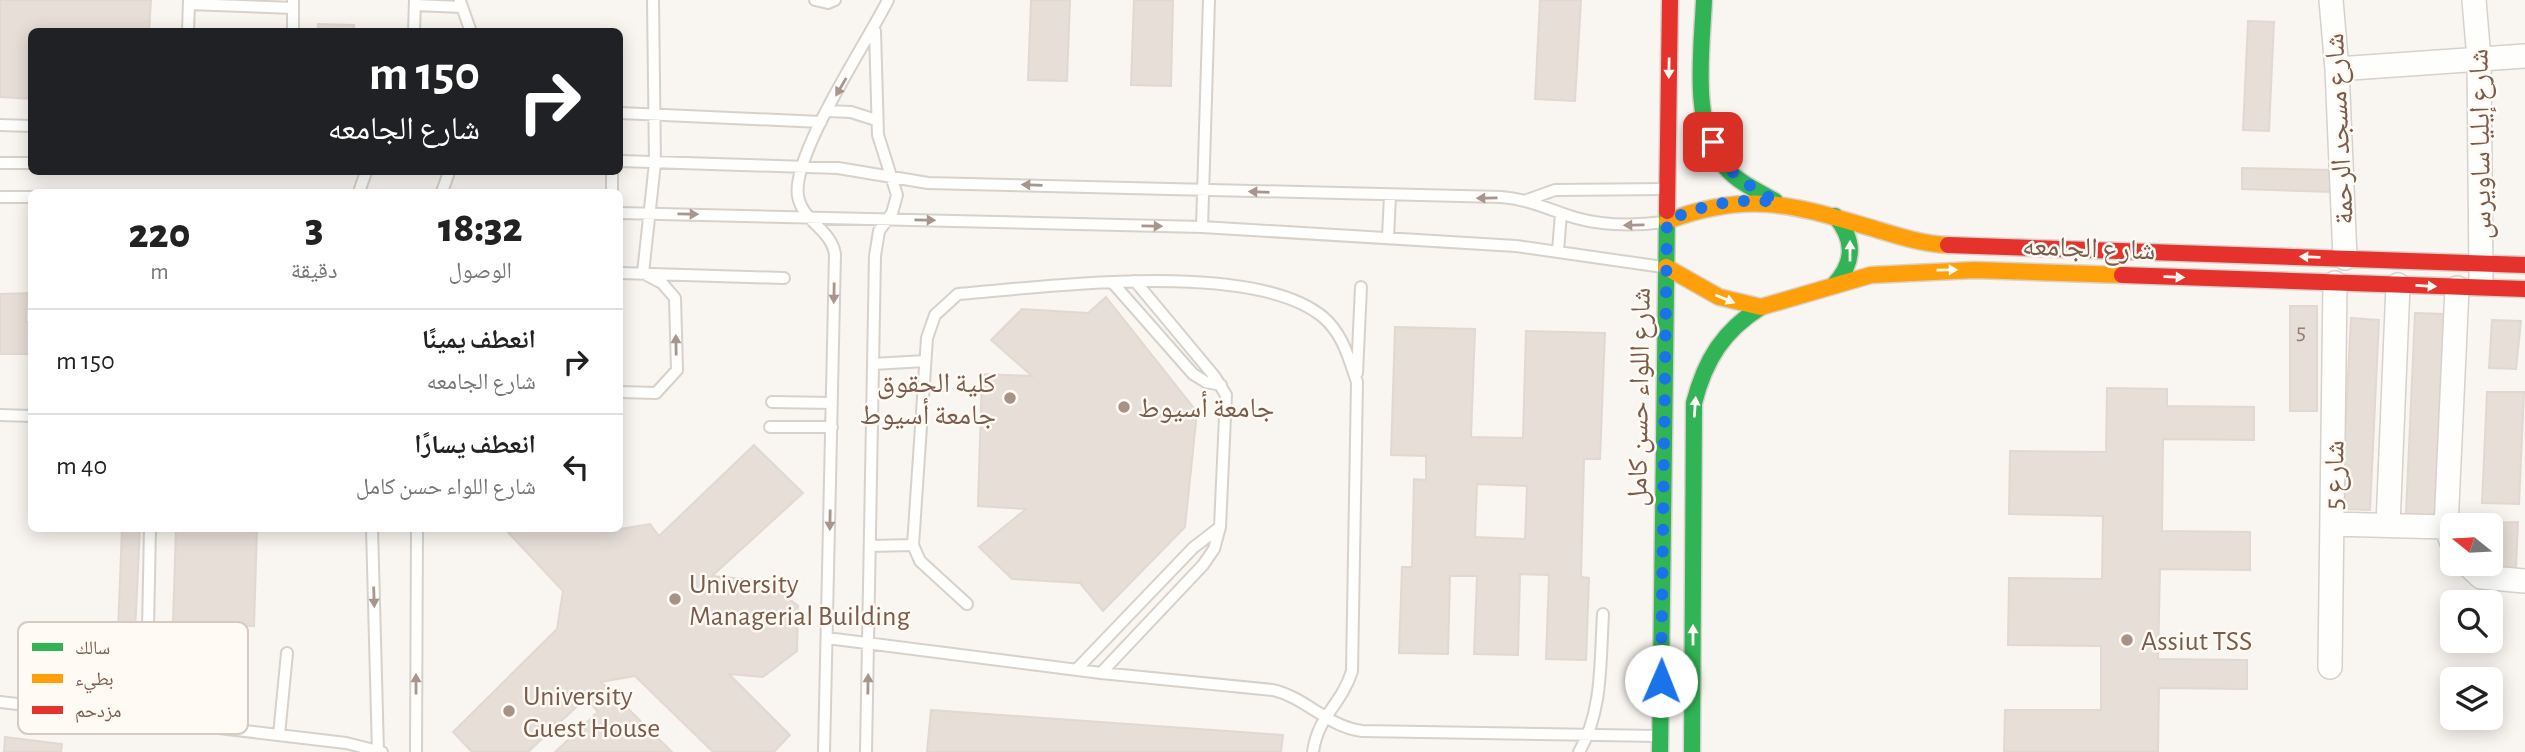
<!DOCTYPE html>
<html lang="ar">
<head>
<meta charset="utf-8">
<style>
  body { margin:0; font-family:"Alegreya Sans","Noto Naskh Arabic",sans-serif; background:#f2f2f2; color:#222; direction:rtl; height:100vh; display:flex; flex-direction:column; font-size:26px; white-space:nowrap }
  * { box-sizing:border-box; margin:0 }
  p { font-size:23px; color:#767676 }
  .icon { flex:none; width:38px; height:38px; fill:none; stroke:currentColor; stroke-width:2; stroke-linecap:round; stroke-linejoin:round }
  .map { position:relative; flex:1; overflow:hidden; direction:ltr }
  .panel { position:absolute; left:28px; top:189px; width:595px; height:343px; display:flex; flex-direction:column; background:#fff; border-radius:10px; box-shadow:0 4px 18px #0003; direction:rtl }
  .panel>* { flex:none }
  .hud { position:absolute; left:28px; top:28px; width:595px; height:147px; border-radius:10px; box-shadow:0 4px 18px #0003; direction:rtl; background:#202124; color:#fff; overflow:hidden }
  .needle { width:46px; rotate:288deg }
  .controls { position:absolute; left:2440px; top:513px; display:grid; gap:14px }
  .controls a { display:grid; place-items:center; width:63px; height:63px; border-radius:10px; background:#fff; box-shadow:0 4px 18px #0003; font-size:35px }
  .pin { position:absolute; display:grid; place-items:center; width:60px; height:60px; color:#fff; margin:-30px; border-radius:14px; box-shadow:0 4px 10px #0006 }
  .me { position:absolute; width:77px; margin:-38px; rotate:1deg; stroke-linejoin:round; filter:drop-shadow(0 0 5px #0008) }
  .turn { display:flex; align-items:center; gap:24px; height:147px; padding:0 28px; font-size:32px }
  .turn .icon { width:91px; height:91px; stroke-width:2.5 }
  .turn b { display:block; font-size:49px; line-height:60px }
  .eta { display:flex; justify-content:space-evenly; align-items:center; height:119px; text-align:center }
  .eta b { font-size:42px; font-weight:800; line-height:49px }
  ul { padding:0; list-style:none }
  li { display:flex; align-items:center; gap:21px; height:105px; padding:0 28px; border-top:2px solid #e0e0e0 }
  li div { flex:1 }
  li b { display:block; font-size:26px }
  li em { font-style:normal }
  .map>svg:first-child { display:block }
</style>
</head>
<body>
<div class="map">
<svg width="2525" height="752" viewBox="0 0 2525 752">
  <rect width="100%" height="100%" fill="#f9f5f0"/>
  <path fill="#e6ded7" stroke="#e2d8d2" stroke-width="2" fill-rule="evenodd" d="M 0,0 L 151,0 L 149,32 L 32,32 L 32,99 L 0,97 Z
    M 1031,0 L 1070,0 L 1067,81 L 1028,80 Z
    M 1134,0 L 1173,0 L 1171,86 L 1131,85 Z
    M 1540,0 L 1581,0 L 1575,101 L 1535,99 Z
    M 2248,21 L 2274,22 L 2269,131 L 2243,130 Z
    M 318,24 L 354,25 L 354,32 L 318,32 Z
    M 2242,168 L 2332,170 L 2332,192 L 2242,189 Z
    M 32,293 L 32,299 L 27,299 L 26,322 L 32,322 L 32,354 L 0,354 L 0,294 Z
    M 1106,297 L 1197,412 L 1185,527 L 1103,611 L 1080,583 L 1012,579 L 979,547 L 1026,509 L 978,506 L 982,374 L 1032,376 L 991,340 L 1022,309 L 1088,313 Z
    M 2290,306 L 2317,306 L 2317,411 L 2290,411 Z
    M 2415,313 L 2445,314 L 2435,516 L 2406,514 Z
    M 2351,318 L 2379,320 L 2370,510 L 2341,509 Z
    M 2492,320 L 2521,321 L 2516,369 L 2489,368 Z
    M 1395,327 L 1475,329 L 1471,437 L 1523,438 L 1526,331 L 1605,333 L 1600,459 L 1584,459 L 1581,577 L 1589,578 L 1586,660 L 1546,659 L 1549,575 L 1520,574 L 1518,655 L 1474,654 L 1477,576 L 1450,576 L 1448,654 L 1399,653 L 1402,567 L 1412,567 L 1414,479 L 1426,480 L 1426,456 L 1391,455 ZM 1477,484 L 1527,486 L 1525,539 L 1475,537 Z
    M 2107,388 L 2167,389 L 2167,406 L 2254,407 L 2254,440 L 2163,439 L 2162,531 L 2250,532 L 2250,570 L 2160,569 L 2158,659 L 2247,660 L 2247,689 L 2159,688 L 2158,752 L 2004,752 L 2005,710 L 2101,710 L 2101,646 L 2008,645 L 2009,578 L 2102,579 L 2103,516 L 2009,514 L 2010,451 L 2106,452 Z
    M 2487,392 L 2524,392 L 2519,504 L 2482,503 Z
    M 754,445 L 803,493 L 712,576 L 768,581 L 798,606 L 797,651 L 763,677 L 729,674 L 790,735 L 774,752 L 713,752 L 635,676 L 601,682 L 672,752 L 555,752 L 598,712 L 586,698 L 528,752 L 472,752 L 453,732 L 557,629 L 563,591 L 504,528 L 599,528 L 602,532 L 650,524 L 659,536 Z
    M 2518,522 L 2516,567 L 2482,568 L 2482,564 L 2490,564 L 2490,525 L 2483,523 Z
    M 122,528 L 140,528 L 135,632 L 118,631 Z
    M 176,528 L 257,528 L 254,626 L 173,624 Z
    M 931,710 L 1283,735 L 1281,752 L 927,752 Z
    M 5,737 L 62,744 L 61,752 L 4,752 Z"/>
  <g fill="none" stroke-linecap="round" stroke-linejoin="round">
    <g stroke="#d7d1cb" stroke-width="14">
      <path id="lane" d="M 293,0 L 293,32
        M 815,0 L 828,3 L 835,0
        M 460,1 L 471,32
        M 189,4 L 293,8
        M 415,5 L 462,7
        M 188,32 L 189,0
        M 414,32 L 415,0
        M 827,111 L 851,112 L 876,120
        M 620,113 L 821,122
        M 0,125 L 32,126
        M 620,161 L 838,168 L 928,183 L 1501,197 C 1529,199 1550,210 1576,218 C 1605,226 1634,226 1664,222
        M 0,163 L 32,163
        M 612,172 L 612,192
        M 359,192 L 366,172
        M 442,192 L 449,172
        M 0,197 L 32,197
        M 1527,200 L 1555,190 L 1665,189
        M 620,213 L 1202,227 L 1516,246 L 1663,267
        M 1202,227 L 1209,0
        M 1388,237 L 1390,196
        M 1558,251 L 1561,213
        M 620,273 L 784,278
        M 1112,282 L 1193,374 L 1206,382 L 1221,385
        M 873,364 L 925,361
        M 1357,373 L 1361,287
        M 620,392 L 656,393 L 677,370 L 675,298 L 662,283 L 643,273 L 655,163 L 653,0
        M 772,402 L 832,403
        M 0,415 L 32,416
        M 770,427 L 832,427
        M 372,528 L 378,752
        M 870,546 L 913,545
        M 967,604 L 920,561 L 913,545 L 927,338 L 935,315 L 958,294 C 1047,287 1253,259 1323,317 C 1343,334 1349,359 1357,382 L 1352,671 C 1341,706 1318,715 1313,752
        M 827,638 L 1101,673 L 1273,690 C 1307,698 1326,726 1362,731 L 1657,736
        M 1076,670 L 1193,548 L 1220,527
        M 1101,673 L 1203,565 L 1214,549 L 1220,527 L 1226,395 L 1215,377 L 1135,281
        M 0,702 L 346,743 L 382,752
        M 124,717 L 132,661 L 148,629 L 150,528
        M 279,735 L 287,653
        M 416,752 L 417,528
        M 824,752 L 835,254 C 831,229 802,221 798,196 C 791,155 868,41 888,0
        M 866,752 L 875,256 L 879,231 L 892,213 L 897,195 L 878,135 L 875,31
        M 1579,752 C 1603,711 1600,661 1603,614"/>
    </g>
    <g stroke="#d7d1cb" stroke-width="26">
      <path id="street" d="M 2331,0 L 2337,69 L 2345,258
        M 2474,0 L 2479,59 L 2481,277
        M 2337,69 L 2525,56
        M 2332,524 L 2446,527 L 2452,543
        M 2388,525 L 2398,285
        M 2446,527 L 2457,288
        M 2467,564 L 2481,577 L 2525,581
        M 2330,667 L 2335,283"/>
    </g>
    <g stroke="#d9d2cb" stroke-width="19">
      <path id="fast" d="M 1704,0 C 1702,48 1690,129 1726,168 C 1739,183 1758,191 1775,201
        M 1834,285 C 1855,262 1855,240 1835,216
        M 1660,752 L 1667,211
        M 1692,752 L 1694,403 C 1705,360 1723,331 1761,307"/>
    </g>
    <g stroke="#d9d2cb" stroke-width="19">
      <path id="slow" d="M 1667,221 C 1751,190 1793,205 1875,229 C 1898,236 1923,244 1948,245
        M 1666,267 L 1719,297 L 1761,307 L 1871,275 L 1975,270 L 2122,275"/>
    </g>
    <g stroke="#d9d2cb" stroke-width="19">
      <path id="jam" d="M 1667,211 L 1670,0
        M 1948,245 L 2525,265
        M 2122,275 L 2525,289"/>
    </g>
    <use href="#lane" stroke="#fefefd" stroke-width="10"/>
    <use href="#street" stroke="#fefefd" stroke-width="23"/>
    <use href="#fast" stroke="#30b455" stroke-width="16"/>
    <use href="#slow" stroke="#ff9f0a" stroke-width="16"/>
    <use href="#jam" stroke="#e5322d" stroke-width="16"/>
  </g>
  <defs><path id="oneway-solid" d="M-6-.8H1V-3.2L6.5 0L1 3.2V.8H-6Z" transform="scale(1.75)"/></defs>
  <g fill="#fffaf3">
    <use href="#oneway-solid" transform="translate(1669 68) rotate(91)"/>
    <use href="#oneway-solid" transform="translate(1850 251) rotate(-90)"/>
    <use href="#oneway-solid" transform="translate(2310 257) rotate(-178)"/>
    <use href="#oneway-solid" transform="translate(1947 270) rotate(-1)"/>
    <use href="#oneway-solid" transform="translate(2174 277) rotate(2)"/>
    <use href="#oneway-solid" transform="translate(2426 286) rotate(3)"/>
    <use href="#oneway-solid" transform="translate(1725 299) rotate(22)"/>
    <use href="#oneway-solid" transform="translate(1695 407) rotate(-86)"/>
    <use href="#oneway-solid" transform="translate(1693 635) rotate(-90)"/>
  </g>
  <g fill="#a8958b">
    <use href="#oneway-solid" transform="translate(841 87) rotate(120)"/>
    <use href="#oneway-solid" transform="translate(1032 185) rotate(-178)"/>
    <use href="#oneway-solid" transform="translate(1259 192) rotate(-178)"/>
    <use href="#oneway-solid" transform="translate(1487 198) rotate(179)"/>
    <use href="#oneway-solid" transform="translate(688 214) rotate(1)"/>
    <use href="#oneway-solid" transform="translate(925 220) rotate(1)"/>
    <use href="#oneway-solid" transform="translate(1634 225) rotate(179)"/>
    <use href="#oneway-solid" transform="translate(1152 226) rotate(1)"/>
    <use href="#oneway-solid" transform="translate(834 293) rotate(91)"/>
    <use href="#oneway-solid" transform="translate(676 345) rotate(-91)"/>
    <use href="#oneway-solid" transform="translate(830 520) rotate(91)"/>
    <use href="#oneway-solid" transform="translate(374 597) rotate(88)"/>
    <use href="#oneway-solid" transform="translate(416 684) rotate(-90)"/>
    <use href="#oneway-solid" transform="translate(868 684) rotate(-89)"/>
  </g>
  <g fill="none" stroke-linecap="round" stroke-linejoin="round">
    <path stroke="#1a73e8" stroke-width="12" stroke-dasharray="0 21.6" d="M 1661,681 L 1667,221 C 1703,204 1736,198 1777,202 C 1746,183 1728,176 1713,142"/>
  </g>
  <g fill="#a69286" stroke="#fffaf3" stroke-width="2.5">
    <circle cx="1010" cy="398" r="7"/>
    <circle cx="1124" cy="407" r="7"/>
    <circle cx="675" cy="599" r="7"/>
    <circle cx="2127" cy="640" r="7"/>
    <circle cx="509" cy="711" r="7"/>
  </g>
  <g text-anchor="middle" stroke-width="5" stroke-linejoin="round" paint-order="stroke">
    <g font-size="24" fill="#977e72">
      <text x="2301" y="339">5</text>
    </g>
    <g font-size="28" fill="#7a5c4d" stroke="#fffaf3">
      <text transform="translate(2338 129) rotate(-93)" y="10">شارع مسجد الرحمة</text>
      <text transform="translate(2479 144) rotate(-91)" y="10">شارع إيليا ساويرس</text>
      <text transform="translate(2089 247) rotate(2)" y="10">شارع الجامعه</text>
      <text transform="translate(1638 397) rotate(-89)" y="10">شارع اللواء حسن كامل</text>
      <text transform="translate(2333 475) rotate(-89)" y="10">شارع 5</text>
    </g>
    <g font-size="28" fill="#7a5c4d" stroke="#fffaf3" text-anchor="start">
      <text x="996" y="392" text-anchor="end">كلية الحقوق<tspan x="996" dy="32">جامعة أسيوط</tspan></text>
      <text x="1138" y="417">جامعة أسيوط</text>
      <text x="689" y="593">University<tspan x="689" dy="32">Managerial Building</tspan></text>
      <text x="2141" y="650">Assiut TSS</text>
      <text x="523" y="705">University<tspan x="523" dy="32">Guest House</tspan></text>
    </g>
  </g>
  <rect x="18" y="622" width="230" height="112" rx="10" fill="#fffaf3" stroke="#d7cbc1" stroke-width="2"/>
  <rect x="32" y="643" width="31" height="8" fill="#30b455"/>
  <rect x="32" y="674" width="31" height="9" fill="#ff9f0a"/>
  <rect x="32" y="706" width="31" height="8" fill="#e5322d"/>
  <g font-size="19" fill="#7a5c4d">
    <text x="75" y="654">سالك</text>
    <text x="75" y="685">بطيء</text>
    <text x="75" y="717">مزدحم</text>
  </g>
</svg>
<div class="controls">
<a><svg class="needle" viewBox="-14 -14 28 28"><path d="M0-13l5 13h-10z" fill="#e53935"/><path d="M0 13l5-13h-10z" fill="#767676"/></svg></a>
<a><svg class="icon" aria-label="search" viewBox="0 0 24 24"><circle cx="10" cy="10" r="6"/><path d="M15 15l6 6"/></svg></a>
<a><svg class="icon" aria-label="layers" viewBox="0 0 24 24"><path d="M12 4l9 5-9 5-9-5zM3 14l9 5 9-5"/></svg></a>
</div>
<div class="pin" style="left:1713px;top:142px;background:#d93025"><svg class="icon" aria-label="arrive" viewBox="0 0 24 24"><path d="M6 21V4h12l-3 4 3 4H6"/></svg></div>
<svg class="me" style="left:1661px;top:681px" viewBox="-20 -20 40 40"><circle r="19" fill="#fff"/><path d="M0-13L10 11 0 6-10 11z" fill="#1a73e8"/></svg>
<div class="hud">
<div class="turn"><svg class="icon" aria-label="right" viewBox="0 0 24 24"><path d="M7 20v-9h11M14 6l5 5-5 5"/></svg><div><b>150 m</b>شارع الجامعه</div></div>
</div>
<section class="panel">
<div class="eta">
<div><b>18:32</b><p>الوصول</p></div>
<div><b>3</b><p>دقيقة</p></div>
<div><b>220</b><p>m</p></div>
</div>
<ul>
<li><svg class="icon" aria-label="right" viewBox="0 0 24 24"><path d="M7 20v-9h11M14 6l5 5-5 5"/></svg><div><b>انعطف يمينًا</b><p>شارع الجامعه</p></div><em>150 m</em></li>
<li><svg class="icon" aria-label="left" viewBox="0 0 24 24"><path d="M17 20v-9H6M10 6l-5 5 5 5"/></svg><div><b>انعطف يسارًا</b><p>شارع اللواء حسن كامل</p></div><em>40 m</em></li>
</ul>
</section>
</div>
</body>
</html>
